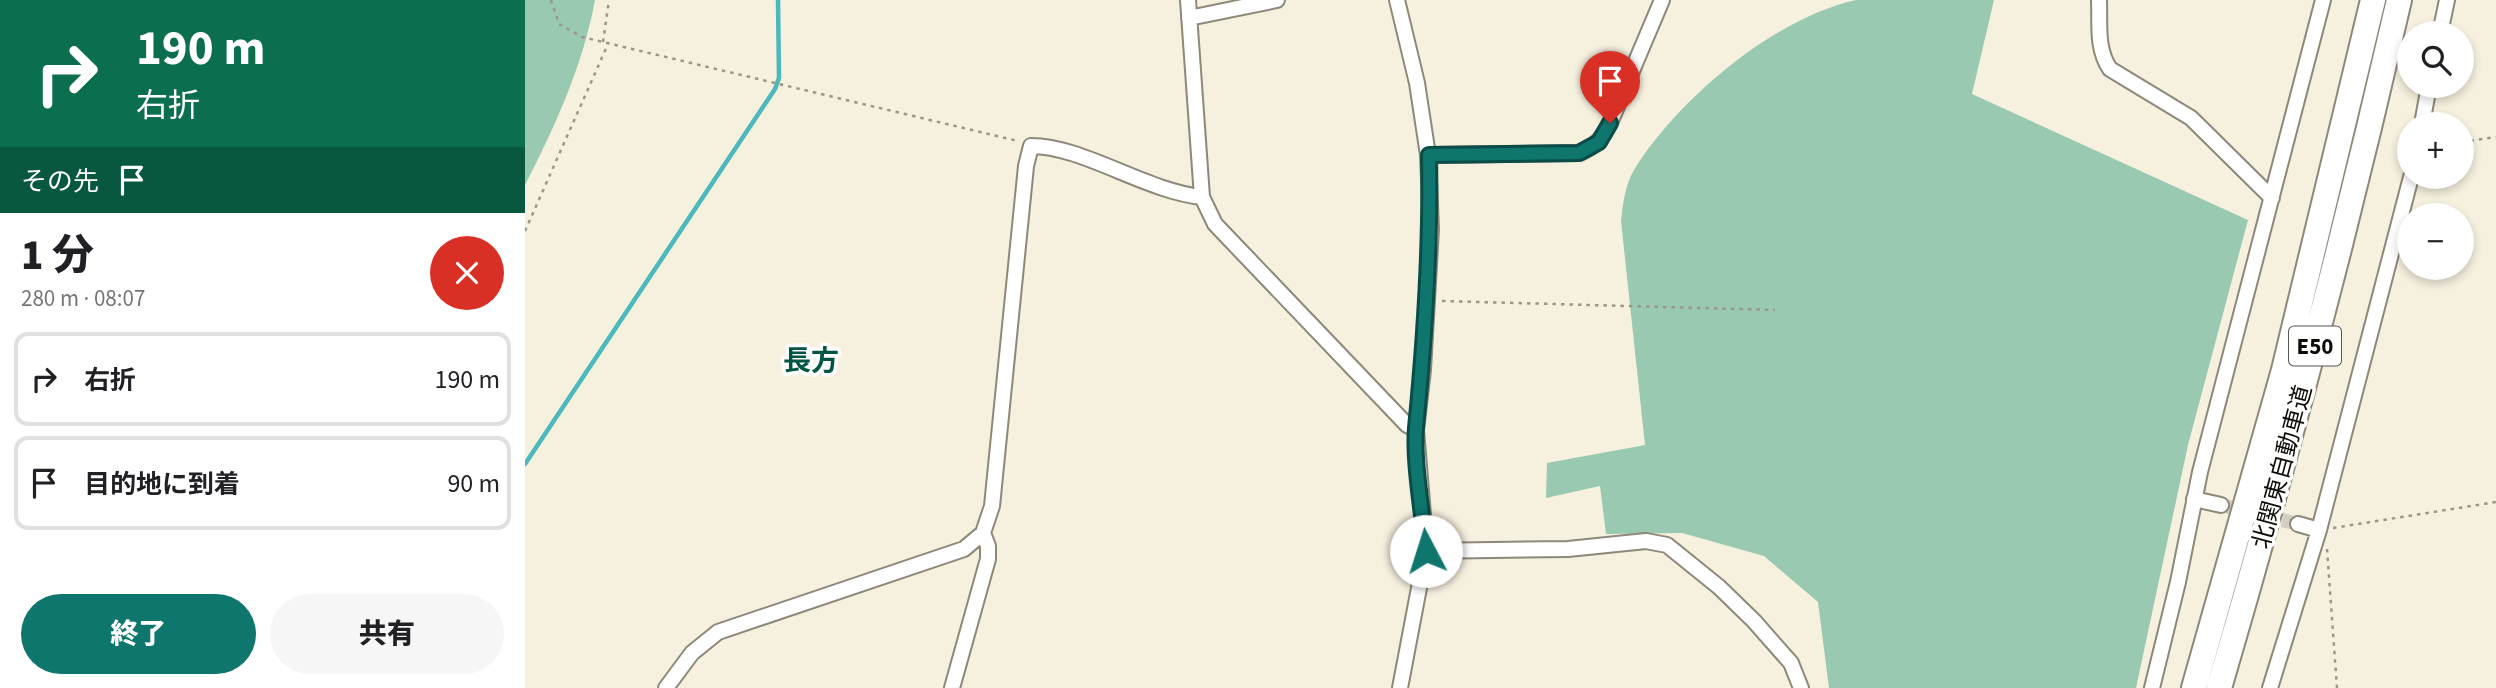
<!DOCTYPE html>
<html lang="ja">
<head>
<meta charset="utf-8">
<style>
  body { margin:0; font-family:"Source Sans 3","Noto Sans JP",sans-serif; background:#f6f6f6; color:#202124; height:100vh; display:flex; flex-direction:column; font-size:26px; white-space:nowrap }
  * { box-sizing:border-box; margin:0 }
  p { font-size:23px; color:#757577 }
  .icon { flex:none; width:38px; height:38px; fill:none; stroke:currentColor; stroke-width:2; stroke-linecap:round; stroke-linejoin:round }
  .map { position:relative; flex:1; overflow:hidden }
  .panel { display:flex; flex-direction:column; background:#fff; width:525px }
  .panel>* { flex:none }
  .top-card { background:#0b6e4f; color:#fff; overflow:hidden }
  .tools { position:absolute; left:1872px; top:21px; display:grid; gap:14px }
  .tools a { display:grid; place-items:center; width:77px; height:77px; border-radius:50%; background:#fff; box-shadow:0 4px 10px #0003; font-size:35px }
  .pin { position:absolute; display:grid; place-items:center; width:60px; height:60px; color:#fff; margin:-72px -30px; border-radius:50% 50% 50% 0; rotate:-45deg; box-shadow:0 0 7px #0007 }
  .pin .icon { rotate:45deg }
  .me { position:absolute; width:77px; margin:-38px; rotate:355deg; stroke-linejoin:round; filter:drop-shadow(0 0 5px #0008) }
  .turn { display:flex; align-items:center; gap:24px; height:147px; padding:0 21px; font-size:32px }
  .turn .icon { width:91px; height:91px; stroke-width:2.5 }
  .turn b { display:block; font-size:49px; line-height:60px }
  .then { display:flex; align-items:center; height:66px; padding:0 21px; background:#0003; gap:14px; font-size:26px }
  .round { display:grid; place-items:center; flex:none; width:74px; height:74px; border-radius:37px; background:#f6f6f6 }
  .headline { display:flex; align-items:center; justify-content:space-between; height:119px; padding:0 21px }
  h1 { font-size:42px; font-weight:800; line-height:52px }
  .button { display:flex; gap:14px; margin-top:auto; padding:14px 21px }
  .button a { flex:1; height:80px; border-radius:42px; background:#0f766e; color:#fff; font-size:28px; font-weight:800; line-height:80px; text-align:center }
  .button a+a { background:#f6f6f6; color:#202124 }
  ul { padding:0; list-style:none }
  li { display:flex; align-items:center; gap:21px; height:94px; margin:0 14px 10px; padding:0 7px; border:4px solid #e0e0e0; border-radius:14px }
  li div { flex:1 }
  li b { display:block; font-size:26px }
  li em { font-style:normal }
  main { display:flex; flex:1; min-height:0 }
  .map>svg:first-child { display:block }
</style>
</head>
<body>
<main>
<section class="panel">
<div class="top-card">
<div class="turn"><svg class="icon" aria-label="right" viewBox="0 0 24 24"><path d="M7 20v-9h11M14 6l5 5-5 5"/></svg><div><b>190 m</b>右折</div></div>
<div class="then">その先<svg class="icon" aria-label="arrive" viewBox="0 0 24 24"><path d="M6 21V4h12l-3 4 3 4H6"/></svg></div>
</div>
<div class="headline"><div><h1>1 分</h1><p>280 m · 08:07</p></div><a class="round" style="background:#d93025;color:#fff"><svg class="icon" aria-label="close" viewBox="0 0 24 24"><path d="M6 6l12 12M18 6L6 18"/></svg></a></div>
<ul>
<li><svg class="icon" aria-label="right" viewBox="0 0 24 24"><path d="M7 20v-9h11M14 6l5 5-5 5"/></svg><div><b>右折</b></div><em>190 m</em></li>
<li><svg class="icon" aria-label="arrive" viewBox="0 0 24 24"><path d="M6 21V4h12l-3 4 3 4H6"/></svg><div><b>目的地に到着</b></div><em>90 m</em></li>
</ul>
<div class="button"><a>終了</a><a>共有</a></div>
</section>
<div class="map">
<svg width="1971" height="688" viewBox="0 0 1971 688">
  <rect width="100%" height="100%" fill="#f6f0df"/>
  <path fill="#99cab1" d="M 0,0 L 70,0 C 58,65 30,127 0,185 Z
    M 1331,0 L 1469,0 L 1447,94 L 1723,220 L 1663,445 L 1611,688 L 1304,688 L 1293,602 L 1239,556 L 1157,533 L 1081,534 L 1075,486 L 1021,498 L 1022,463 L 1120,445 L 1096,221 C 1098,204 1100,185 1109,170 C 1153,99 1249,18 1331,0 Z"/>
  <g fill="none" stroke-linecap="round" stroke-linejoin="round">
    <path stroke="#4bb8bb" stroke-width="4.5" d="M 0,464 L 250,89 L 254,78 L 253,0"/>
    <path stroke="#d3cebf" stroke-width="14" stroke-dasharray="14 7" stroke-linecap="butt" d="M 1696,505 L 1773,524"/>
    <g stroke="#8e887a" stroke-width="18">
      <path id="minor" d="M 663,0 L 677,197 L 690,224 L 882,425 L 891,430
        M 872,0 L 892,83 L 903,155 L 906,229 L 898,370 L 891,430 L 901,551 L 875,688
        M 1574,0 C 1575,23 1571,49 1585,69 L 1666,118 L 1747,198
        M 664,18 L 752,0
        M 1915,33 L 1922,0
        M 1897,124 L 1904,86
        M 903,155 L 1054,153 C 1071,147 1077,138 1085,123 L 1137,0
        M 1669,499 L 1696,505
        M 1773,524 L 1794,530
        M 901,551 L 1043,549 L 1121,541 L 1142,545 L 1194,587 L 1229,621 L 1266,663 L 1276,688
        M 141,688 L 167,653 L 193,632 L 439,549 L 458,533 L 467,506 L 501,166 L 506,146 C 558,146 620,191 677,197
        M 427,688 L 463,559 L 463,546 L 458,533
        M 1627,688 L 1653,582 L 1675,472 L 1798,0
        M 1745,688 L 1794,530 L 1886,177"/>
    </g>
    <g stroke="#8e887a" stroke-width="28">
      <path id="motorway" d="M 1669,688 L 1759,370 L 1848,0
        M 1694,688 C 1761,460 1821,231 1874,0"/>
    </g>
    <path stroke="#9a9689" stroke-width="2.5" stroke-dasharray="3.5 5" stroke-linecap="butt" d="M 26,0 L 34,24 L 57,37 L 493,141
      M 78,42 L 84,0
      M 1937,142 L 1971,137
      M 0,231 L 83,44
      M 917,301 L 1250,310
      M 1808,528 L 1971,502
      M 1802,549 L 1812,688"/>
    <use href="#minor" stroke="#fff" stroke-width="14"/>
    <use href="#motorway" stroke="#fff" stroke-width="24"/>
  </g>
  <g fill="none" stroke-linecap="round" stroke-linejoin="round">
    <g stroke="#0a4d48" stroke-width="18">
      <path id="route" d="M 901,551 C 898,516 888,460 891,428 C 900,336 906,247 904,155 L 1054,153 L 1074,142 L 1085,123"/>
    </g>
    <use href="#route" stroke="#0f766e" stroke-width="12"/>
  </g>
  <g text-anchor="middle" stroke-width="7" stroke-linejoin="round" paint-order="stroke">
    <rect fill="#fff" stroke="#565551" stroke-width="2" x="1764" y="326.5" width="52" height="39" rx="5"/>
    <g font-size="23" font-weight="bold" fill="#0e0c07">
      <text x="1790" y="354">E50</text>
    </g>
    <g font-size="24" fill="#0e0c07" stroke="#fff">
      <text transform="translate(1757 467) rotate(-75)" y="8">北関東自動車道</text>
    </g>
    <g font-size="28" font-weight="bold" fill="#005642" stroke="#fff">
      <text x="286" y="370">長方</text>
    </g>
  </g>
</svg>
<div class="tools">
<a><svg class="icon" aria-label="search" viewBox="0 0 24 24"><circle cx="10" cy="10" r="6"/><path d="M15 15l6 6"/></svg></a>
<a>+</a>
<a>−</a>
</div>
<div class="pin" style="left:1085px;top:123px;background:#d93025"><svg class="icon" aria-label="arrive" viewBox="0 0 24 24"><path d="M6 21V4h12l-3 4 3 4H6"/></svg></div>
<svg class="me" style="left:901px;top:551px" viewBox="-20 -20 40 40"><circle r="19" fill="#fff"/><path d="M0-13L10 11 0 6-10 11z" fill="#0f766e"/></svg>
</div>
</main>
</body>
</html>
